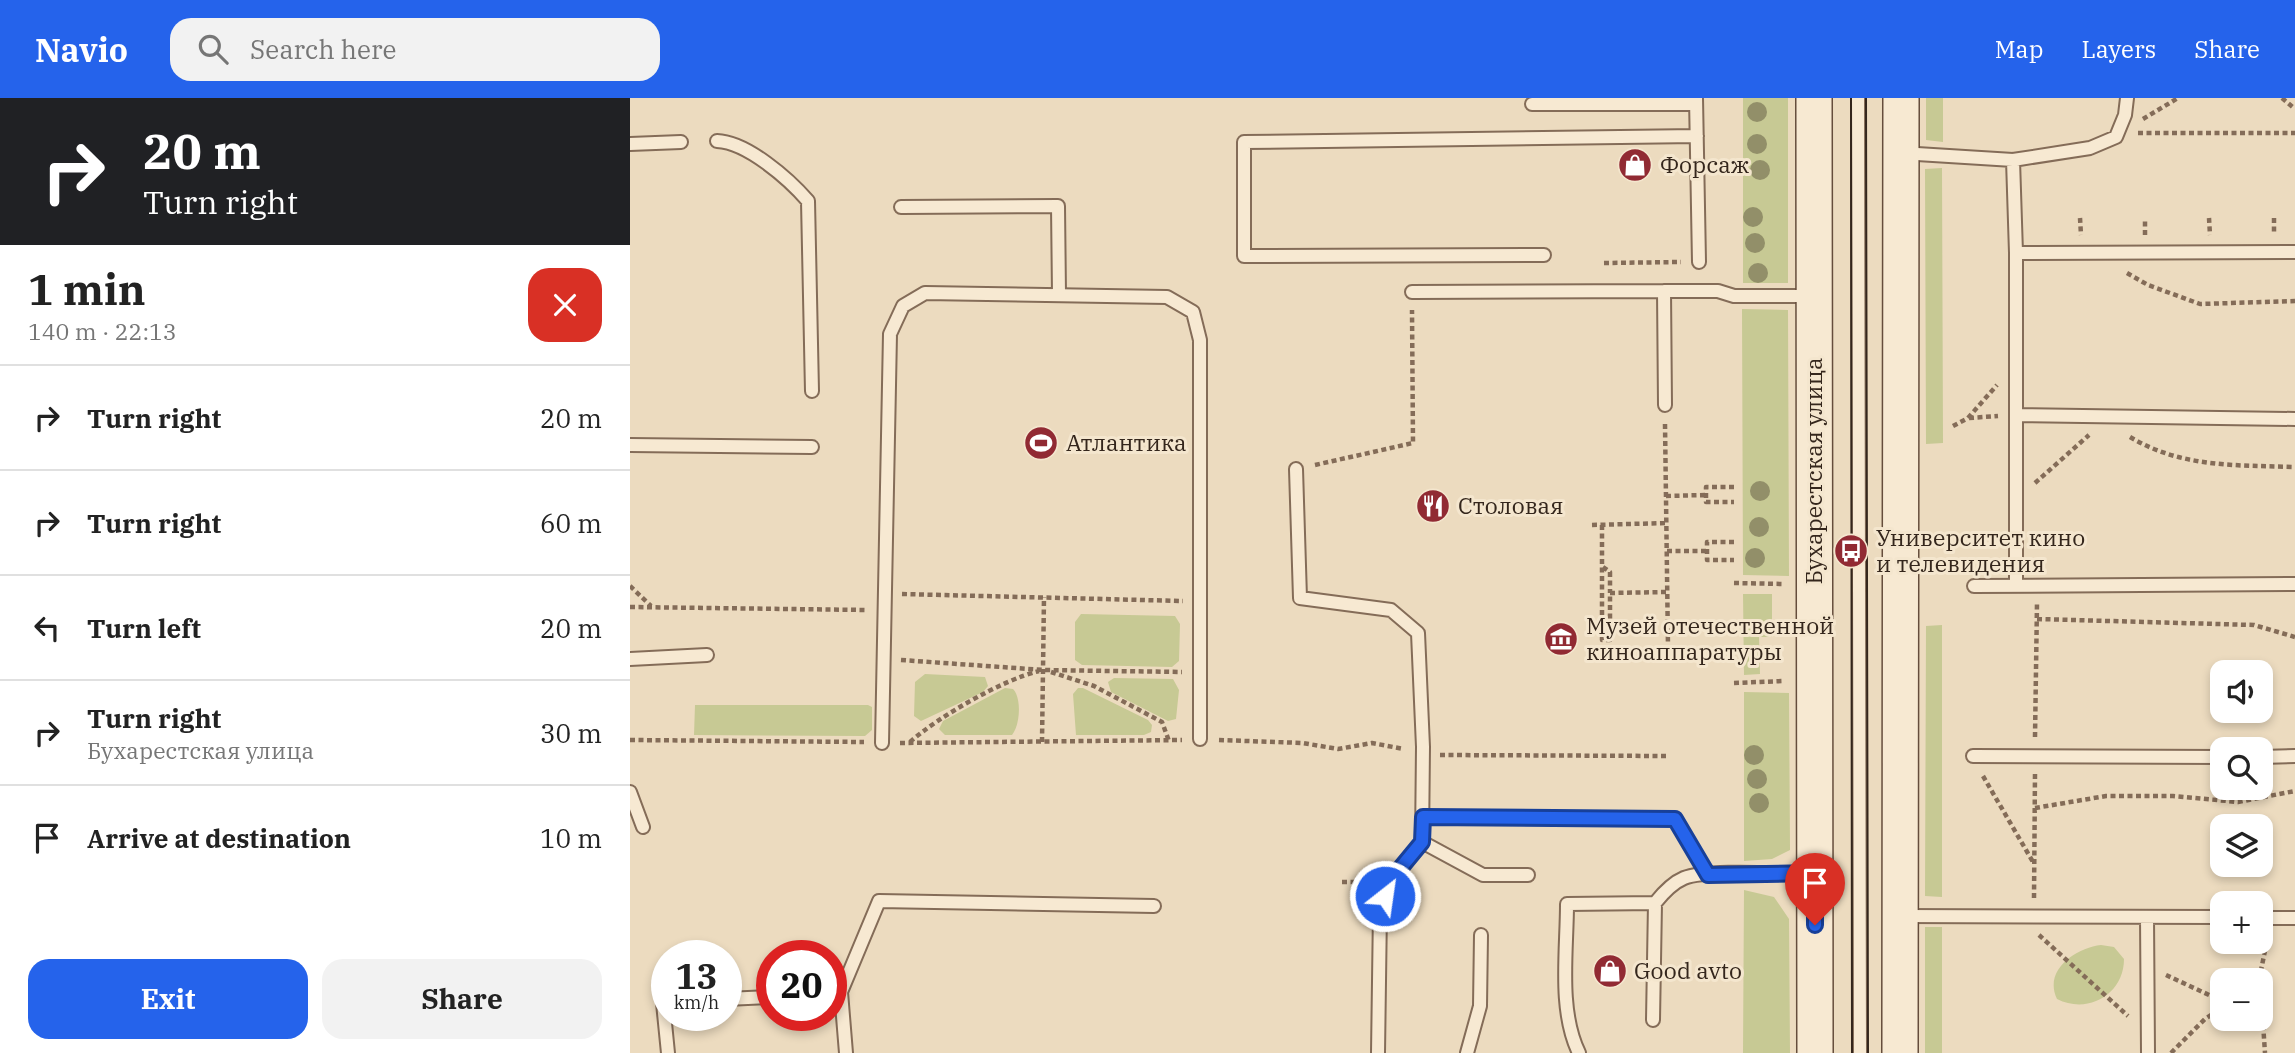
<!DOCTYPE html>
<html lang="en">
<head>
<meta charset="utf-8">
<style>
  body { margin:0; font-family:"IBM Plex Serif",serif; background:#f2f2f2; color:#222; height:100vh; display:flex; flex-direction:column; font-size:26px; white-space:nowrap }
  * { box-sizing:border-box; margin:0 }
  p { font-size:23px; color:#767676 }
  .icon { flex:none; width:38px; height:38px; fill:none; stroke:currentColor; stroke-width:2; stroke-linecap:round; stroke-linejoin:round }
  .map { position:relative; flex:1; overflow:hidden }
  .panel { display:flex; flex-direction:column; background:#fff; width:630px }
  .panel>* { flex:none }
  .guide { background:#202124; color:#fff; overflow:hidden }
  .controls { position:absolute; left:1580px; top:562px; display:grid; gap:14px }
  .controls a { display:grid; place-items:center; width:63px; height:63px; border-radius:14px; background:#fff; box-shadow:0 4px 10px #0003; font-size:35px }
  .speed { position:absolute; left:21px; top:842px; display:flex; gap:14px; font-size:35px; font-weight:700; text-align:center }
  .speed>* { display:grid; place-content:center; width:91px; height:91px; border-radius:50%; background:#fff; box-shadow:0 4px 10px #0003; line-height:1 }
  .speed small { font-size:18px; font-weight:400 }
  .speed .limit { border:10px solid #d22; background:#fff; color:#111 }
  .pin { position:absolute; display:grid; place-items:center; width:60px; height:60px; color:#fff; margin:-72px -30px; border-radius:50% 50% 50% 0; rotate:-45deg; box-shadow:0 0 7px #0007 }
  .pin .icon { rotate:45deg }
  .me { position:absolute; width:77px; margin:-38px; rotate:30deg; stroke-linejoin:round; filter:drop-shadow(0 0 5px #0008) }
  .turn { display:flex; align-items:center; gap:24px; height:147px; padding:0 28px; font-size:32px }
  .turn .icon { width:91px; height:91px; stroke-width:2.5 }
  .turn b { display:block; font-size:49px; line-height:60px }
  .round { display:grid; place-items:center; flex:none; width:74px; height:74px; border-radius:21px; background:#f2f2f2 }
  .summary { display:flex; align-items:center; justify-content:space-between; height:119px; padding:0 28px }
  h1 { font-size:42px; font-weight:800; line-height:52px }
  .cta { display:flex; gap:14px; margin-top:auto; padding:14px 28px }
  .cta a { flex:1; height:80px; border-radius:21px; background:#2563eb; color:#fff; font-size:28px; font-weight:800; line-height:80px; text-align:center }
  .cta a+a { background:#f2f2f2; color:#222 }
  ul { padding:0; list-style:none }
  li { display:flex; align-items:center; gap:21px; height:105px; padding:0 28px; border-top:2px solid #e0e0e0 }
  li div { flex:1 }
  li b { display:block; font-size:26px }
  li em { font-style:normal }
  header { display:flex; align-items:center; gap:42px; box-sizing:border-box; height:98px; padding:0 35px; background:#2563eb; color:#fff }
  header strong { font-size:33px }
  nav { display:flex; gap:38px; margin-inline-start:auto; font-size:24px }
  .search { width:490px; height:63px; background:#f2f2f2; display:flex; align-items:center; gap:18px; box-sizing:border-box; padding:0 24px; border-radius:21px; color:#767676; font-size:26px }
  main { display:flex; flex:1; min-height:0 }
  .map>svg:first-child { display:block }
</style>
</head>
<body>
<header>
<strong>Navio</strong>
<div class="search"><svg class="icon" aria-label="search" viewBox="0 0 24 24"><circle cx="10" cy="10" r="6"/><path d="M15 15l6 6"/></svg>Search here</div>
<nav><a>Map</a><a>Layers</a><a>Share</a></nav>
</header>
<main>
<section class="panel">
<div class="guide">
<div class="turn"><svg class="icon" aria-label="right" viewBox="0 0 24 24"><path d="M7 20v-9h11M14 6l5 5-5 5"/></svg><div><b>20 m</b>Turn right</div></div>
</div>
<div class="summary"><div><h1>1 min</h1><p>140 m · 22:13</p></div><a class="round" style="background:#d93025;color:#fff"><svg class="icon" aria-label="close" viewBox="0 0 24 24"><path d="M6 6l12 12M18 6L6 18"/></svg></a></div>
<ul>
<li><svg class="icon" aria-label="right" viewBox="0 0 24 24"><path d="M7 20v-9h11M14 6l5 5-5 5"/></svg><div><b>Turn right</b></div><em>20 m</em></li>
<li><svg class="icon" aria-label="right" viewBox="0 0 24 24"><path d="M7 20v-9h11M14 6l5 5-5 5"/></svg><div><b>Turn right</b></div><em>60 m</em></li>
<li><svg class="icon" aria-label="left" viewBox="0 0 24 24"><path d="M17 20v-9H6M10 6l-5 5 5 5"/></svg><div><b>Turn left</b></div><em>20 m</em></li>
<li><svg class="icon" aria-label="right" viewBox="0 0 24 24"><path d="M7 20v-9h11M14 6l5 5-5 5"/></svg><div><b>Turn right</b><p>Бухарестская улица</p></div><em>30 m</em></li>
<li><svg class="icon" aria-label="arrive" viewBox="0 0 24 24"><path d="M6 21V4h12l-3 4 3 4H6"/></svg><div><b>Arrive at destination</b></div><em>10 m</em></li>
</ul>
<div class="cta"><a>Exit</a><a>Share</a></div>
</section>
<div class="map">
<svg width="1665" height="955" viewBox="0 0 1665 955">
  <rect width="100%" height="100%" fill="#ecdbbf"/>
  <path fill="#c7c994" d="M 1113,0 L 1158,0 L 1158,185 L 1113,185 Z
    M 1296,0 L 1313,0 L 1313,44 L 1296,42 Z
    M 1312,70 L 1313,345 L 1296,346 L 1295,71 Z
    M 1112,211 L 1158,212 L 1159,478 L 1113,477 Z
    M 1113,496 L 1142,496 L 1142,539 L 1129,539 L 1130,576 L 1114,577 Z
    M 451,516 L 545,518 L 550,526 L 549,563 L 542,569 L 452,567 L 445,562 L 445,524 Z
    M 1312,527 L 1312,799 L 1295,798 L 1296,528 Z
    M 295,576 L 355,579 L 358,588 L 353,594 L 291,623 L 284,618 L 285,584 Z
    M 484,580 L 543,581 L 549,592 L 546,621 L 538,623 L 481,594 L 478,584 Z
    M 375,590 L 383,591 C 392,600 390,628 382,637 L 315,637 L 309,631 L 313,623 Z
    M 448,590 L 453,590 L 518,622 L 522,627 L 521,634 L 514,637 L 446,637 L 443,596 Z
    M 1114,594 L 1159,595 L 1160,752 L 1142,761 L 1114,763 Z
    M 65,607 L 238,607 L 242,609 L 242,632 L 235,638 L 64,637 Z
    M 1114,792 L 1144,799 L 1159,821 L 1160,955 L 1113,955 Z
    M 1295,829 L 1312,829 L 1312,955 L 1295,955 Z
    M 1471,847 L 1484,849 L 1494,861 C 1494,896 1458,917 1427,901 C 1413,872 1446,850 1471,847 Z"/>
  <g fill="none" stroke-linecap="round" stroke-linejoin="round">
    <g stroke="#846c58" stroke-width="16">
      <path id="lane" d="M 1066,0 L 1069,164
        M 1228,0 L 1230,955
        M 902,6 L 1066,6
        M 87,43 C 117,44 159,81 178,103 L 182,293
        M 0,46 L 51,44
        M 1271,55 L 1383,62 L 1386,155 L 1386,486
        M 1383,62 L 1460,50 L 1486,39 L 1495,17 L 1497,0
        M 271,109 L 428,108 L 429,196
        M 1386,155 L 1665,154
        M 914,157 L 614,158 L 614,44 L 1067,38
        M 1034,193 L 1035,307
        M 782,194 L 1034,193 L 1088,193 L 1104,198 L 1183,198
        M 1386,317 L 1665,321
        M 0,347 L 182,349
        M 666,371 L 670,500 L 761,512 L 788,535 L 793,649 L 792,744 L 759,784 L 750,812 L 748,955
        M 1344,488 L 1665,486
        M 0,561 L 77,557
        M 252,645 L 260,236 L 273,208 L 295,195 L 537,199 L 563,214 L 570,242 L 570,641
        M 1343,658 L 1592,659
        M 1631,659 L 1665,658
        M 0,694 L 13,729
        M 793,719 L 1045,721 L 1078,777
        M 792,744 L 853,777 L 898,777
        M 1271,818 L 1592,819
        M 1517,819 L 1518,955
        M 1631,820 L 1665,820
        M 211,894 L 216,955
        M 201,895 L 211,894 L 249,803 L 524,808
        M 96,901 L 142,899
        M 37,905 L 33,905 L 38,955
        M 1023,922 L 1025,805 C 1033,795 1042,785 1054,780 C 1076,771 1153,776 1181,776
        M 837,955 L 850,908 L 851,837
        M 949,955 C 928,912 937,853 937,806 L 1025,805"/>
    </g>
    <g stroke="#654d3c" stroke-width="38">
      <path id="secondary" d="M 1184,0 L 1185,955
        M 1270,955 L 1271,0"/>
    </g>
    <path stroke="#846c58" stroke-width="4.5" stroke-dasharray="5 3.5" stroke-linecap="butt" d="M 1652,0 L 1665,11
      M 1513,21 L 1548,0
      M 1508,35 L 1665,35
      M 1450,120 L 1451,137
      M 1579,120 L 1580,137
      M 1644,120 L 1644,137
      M 1515,137 L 1515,120
      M 974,165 L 1051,164
      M 1497,175 L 1518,187 L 1570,206 L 1665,203
      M 1339,320 L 1368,318
      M 1035,326 L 1038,549
      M 1323,328 L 1338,320 L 1367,287
      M 1500,339 C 1552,370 1606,367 1665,369
      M 685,367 L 783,345 L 782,212
      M 1405,385 L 1459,337
      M 1104,389 L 1076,389 L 1076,404 L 1104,404
      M 1036,398 L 1076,397
      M 962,427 L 1037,425
      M 972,427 L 972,542 L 980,542 L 980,495 L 1037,494
      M 1104,444 L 1077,444 L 1077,462 L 1104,462
      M 1037,453 L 1077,453
      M 973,469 L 980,474 L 980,495
      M 1104,485 L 1154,486
      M 0,488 L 21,508
      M 272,496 L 553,503
      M 0,509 L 237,512
      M 1407,521 L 1624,527 L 1665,539
      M 271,562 L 414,572 L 552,574
      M 421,574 L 464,588 L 532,624 L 539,643
      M 1104,585 L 1154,583
      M 1405,639 L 1407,505
      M 0,642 L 234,644
      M 589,642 L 673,645 L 708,651 L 742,645 L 774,651
      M 280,644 C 308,619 372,582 409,573
      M 412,644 L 414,499
      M 270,645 L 552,642
      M 810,657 L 1039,658
      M 1353,678 L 1403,764
      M 1405,710 L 1476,698 L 1543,698 L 1608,704 L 1665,693
      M 712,784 L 741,784
      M 1404,800 L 1405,676
      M 1409,837 L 1498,918
      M 1536,877 L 1592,903
      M 1629,882 L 1638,838
      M 1629,920 L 1633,925 L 1635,955
      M 1541,955 L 1575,921 L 1592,910"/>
    <use href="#lane" stroke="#f7e9d2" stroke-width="12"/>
    <use href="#secondary" stroke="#f7e9d2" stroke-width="35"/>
    <path stroke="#34261c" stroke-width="2" d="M 1221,0 L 1222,955
      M 1236,0 L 1238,955"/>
  </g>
  <g fill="#928f69">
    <circle cx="1127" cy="14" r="10"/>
    <circle cx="1127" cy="46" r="10"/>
    <circle cx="1130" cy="72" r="10"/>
    <circle cx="1123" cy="119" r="10"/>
    <circle cx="1125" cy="145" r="10"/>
    <circle cx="1128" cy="175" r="10"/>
    <circle cx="1130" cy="393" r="10"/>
    <circle cx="1129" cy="429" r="10"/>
    <circle cx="1125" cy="460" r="10"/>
    <circle cx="1124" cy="657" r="10"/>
    <circle cx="1127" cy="681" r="10"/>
    <circle cx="1129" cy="705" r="10"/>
  </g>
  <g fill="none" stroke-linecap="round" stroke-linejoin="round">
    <g stroke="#184099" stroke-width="18">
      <path id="route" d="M 755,798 L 759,784 L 792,744 L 793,719 L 1045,721 L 1078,777 L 1185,775 L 1185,827"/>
    </g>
    <use href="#route" stroke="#2563eb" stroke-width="12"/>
  </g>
  <defs>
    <g id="shop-disc" transform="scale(1.75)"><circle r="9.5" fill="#912a33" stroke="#f4e6ce"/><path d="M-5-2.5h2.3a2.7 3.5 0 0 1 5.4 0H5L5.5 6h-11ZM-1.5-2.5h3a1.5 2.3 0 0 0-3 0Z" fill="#fff"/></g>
    <g id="stadium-disc" transform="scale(1.75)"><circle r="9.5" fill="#912a33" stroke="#f4e6ce"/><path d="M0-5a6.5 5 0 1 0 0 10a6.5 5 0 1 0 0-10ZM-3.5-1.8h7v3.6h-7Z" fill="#fff"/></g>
    <g id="restaurant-disc" transform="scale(1.75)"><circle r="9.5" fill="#912a33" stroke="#f4e6ce"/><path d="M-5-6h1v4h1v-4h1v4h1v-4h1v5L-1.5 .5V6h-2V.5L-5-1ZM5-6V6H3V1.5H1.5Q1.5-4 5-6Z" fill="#fff"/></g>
    <g id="bus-disc" transform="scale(1.75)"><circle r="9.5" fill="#912a33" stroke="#f4e6ce"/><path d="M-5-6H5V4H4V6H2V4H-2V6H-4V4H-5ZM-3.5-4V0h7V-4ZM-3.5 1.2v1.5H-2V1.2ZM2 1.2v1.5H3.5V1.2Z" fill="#fff"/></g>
    <g id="museum-disc" transform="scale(1.75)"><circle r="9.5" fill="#912a33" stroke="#f4e6ce"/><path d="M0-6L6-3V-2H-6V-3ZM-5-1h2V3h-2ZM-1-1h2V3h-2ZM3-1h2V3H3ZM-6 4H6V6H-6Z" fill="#fff"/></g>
  </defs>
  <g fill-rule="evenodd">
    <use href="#shop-disc" x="1005" y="67"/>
    <use href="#stadium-disc" x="411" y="345"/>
    <use href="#restaurant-disc" x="803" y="408"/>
    <use href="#bus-disc" x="1221" y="453"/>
    <use href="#museum-disc" x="931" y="541"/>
    <use href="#shop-disc" x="980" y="873"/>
  </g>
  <g text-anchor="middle" stroke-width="6" stroke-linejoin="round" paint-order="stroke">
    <g font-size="23" fill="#34261c" stroke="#f4e6ce" text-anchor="start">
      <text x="1030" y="75">Форсаж</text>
      <text x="436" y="353">Атлантика</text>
      <text x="828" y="416">Столовая</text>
      <text x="1246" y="448">Университет кино<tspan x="1246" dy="26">и телевидения</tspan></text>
      <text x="956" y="536">Музей отечественной<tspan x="956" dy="26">киноаппаратуры</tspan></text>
      <text x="1004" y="881">Good avto</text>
    </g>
    <g font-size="23" fill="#34261c" stroke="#f4e6ce">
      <text transform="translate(1184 373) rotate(-90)" y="8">Бухарестская улица</text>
    </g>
  </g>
</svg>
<div class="controls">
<a><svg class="icon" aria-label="sound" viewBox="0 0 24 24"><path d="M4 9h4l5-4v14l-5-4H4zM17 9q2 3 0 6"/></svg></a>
<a><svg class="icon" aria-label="search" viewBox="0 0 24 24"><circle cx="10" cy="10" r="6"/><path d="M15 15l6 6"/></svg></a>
<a><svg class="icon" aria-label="layers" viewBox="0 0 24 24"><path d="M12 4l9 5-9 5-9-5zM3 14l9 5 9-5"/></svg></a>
<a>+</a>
<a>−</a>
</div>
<div class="speed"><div>13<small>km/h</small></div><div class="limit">20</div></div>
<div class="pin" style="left:1185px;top:827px;background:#d93025"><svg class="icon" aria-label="arrive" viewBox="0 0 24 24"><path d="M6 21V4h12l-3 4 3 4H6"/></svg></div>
<svg class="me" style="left:755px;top:798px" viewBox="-20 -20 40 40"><circle r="17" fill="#2563eb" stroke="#fff" stroke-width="3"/><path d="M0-11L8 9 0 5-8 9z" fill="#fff"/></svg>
</div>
</main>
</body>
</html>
